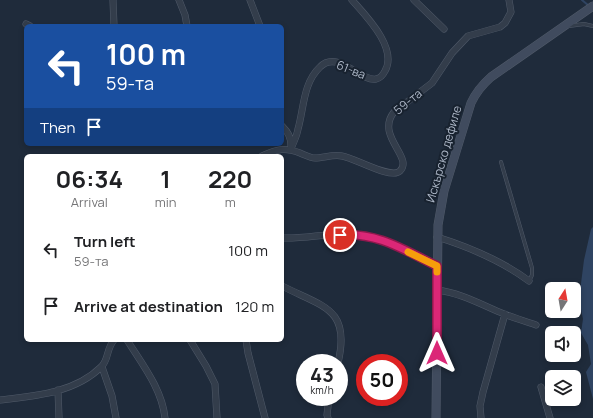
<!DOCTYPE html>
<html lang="en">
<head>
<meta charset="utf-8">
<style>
  body { margin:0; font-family:Manrope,sans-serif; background:#f6f6f6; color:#202124; height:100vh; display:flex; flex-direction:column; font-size:15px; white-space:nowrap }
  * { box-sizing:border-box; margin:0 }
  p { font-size:13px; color:#757577 }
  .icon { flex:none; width:22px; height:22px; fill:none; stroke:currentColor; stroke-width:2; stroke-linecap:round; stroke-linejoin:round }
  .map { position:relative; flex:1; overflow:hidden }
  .panel { position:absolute; left:24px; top:154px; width:260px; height:188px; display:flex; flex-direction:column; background:#fff; border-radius:6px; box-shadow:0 2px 6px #0003 }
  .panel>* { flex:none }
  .top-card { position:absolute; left:24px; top:24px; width:260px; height:122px; border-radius:6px; box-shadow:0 2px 6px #0003; background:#1a4fa0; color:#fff; overflow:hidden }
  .needle { width:26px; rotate:11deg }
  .controls { position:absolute; left:545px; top:282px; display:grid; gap:8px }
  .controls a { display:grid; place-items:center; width:36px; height:36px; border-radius:6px; background:#fff; box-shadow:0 2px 6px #0003; font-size:20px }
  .speed { position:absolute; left:296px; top:354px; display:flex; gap:8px; font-size:20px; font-weight:700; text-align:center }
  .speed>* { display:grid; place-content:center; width:52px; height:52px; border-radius:50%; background:#fff; box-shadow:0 2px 6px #0003; line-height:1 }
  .speed small { font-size:10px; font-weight:400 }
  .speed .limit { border:6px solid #d22; background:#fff; color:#111 }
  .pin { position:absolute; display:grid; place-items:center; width:34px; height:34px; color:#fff; margin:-17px; border:2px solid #fff; border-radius:50%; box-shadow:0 1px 4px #0007 }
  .me { position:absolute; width:44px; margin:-22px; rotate:0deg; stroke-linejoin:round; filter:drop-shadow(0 0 3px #0008) }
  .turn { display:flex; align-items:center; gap:14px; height:84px; padding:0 16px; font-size:18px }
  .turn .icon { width:52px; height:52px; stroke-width:2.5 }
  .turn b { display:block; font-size:28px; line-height:34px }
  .then { display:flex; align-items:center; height:38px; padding:0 16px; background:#0003; gap:8px; font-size:15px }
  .eta { display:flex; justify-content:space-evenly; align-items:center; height:68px; text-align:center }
  .eta b { font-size:24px; font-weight:700; line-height:28px }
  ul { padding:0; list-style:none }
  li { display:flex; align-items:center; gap:12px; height:56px; padding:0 16px }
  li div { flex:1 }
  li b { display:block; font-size:15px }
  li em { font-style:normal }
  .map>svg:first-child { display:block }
</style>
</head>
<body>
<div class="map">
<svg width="593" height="418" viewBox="0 0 593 418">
  <rect width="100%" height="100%" fill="#1f2b3b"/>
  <path fill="#2f4462" d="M 593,227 L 593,399 L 586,372 L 591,364 L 588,345 L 581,333 L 583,319 L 579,299 L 584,260 L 591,229 Z"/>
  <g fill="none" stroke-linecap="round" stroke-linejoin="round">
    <path stroke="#2f4462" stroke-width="2" d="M 582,0 L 589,6"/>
    <g stroke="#505a69" stroke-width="4">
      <path id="service" d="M 569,26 L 584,24 L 593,26
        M 501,162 L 532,268 L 532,275 L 529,281"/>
    </g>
    <g stroke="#505a69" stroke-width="7">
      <path id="minor" d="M 113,0 L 114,26
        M 179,0 L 185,15 L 187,26
        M 250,0 L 260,26
        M 414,0 L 444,29
        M 26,24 L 30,26
        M 282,126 C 288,132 291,137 291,146
        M 291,149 C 293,143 297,136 298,129 C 304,108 303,83 320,67 C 338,49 360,82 376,79 C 381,78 383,75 385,71 C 398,48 366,16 352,0
        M 262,156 C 277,149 285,147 300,153 C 305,155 310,158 315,158 C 324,158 333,154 342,156 C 355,158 391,180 400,171 C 414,157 375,136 394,112 L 432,83 L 452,53 L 468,36 L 500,27 L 505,23 L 511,12 L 509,0
        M 437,237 C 469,247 502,261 529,281
        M 282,238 C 305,239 327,233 350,234 C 382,235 409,252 437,266
        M 282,286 C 323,307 351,308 338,363
        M 437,290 C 461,293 482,305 504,314 C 514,318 525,321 536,325
        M 127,340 C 142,364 162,389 165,418
        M 190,340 L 206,366 L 215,384 L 217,418
        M 246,340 L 248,353 L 265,418
        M 102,367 L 112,396 L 116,418
        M 541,387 L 550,418
        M 58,390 L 59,418
        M 0,400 C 34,396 75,393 101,367 C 109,360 106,349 114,340
        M 328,418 L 327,415 L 329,397
        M 481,418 L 480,406 L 483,392 L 505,314"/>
    </g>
    <g stroke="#505a69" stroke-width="9">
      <path id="secondary" d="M 436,418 L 438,225 L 444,191 L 471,103 C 476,92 482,85 491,77 L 593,6"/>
    </g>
    <use href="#service" stroke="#333d4b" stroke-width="3"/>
    <use href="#minor" stroke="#333d4b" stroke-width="6"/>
    <use href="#secondary" stroke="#404b5e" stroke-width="8"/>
  </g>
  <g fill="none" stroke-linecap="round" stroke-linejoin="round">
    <g stroke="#8e194d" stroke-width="10">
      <path id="route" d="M 340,235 C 378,232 404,250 437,266 L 437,353"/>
    </g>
    <use href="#route" stroke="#db2777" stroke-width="7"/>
    <path stroke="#f59e0b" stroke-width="7" d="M 408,252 L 437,266 L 437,272"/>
  </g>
  <g text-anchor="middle" stroke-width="4" stroke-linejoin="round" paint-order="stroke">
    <g font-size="12" fill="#adb7c7" stroke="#18222f">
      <text transform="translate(351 70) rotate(22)" y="4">61-ва</text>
      <text transform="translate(408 102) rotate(-39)" y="4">59-та</text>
      <text transform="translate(444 154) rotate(-74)" y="4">Искърско дефиле</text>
    </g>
  </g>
</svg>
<div class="controls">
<a><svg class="needle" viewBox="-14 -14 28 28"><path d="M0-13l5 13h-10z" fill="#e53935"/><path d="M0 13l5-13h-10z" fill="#757577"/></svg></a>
<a><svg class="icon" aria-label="sound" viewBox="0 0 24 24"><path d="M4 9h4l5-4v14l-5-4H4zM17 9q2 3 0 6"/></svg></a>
<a><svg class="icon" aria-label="layers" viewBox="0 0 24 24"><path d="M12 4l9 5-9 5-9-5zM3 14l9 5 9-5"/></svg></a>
</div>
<div class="speed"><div>43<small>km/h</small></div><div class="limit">50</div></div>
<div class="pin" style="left:340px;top:235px;background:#d93025"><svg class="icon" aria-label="arrive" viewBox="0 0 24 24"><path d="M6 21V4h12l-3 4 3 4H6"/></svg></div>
<svg class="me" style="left:437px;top:353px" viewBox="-20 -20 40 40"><path d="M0-17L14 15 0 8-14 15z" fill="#db2777" stroke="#fff" stroke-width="4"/></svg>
<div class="top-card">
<div class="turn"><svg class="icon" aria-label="left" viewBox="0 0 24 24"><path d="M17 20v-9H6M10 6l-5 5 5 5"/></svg><div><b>100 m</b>59-та</div></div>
<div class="then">Then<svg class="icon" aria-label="arrive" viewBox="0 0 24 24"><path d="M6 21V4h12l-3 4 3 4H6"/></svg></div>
</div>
<section class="panel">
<div class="eta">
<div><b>06:34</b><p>Arrival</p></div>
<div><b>1</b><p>min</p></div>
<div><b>220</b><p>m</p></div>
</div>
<ul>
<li><svg class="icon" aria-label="left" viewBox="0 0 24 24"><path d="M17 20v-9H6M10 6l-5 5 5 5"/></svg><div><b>Turn left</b><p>59-та</p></div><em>100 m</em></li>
<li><svg class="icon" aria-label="arrive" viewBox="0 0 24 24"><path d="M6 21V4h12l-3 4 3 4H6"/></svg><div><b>Arrive at destination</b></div><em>120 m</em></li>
</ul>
</section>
</div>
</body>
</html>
